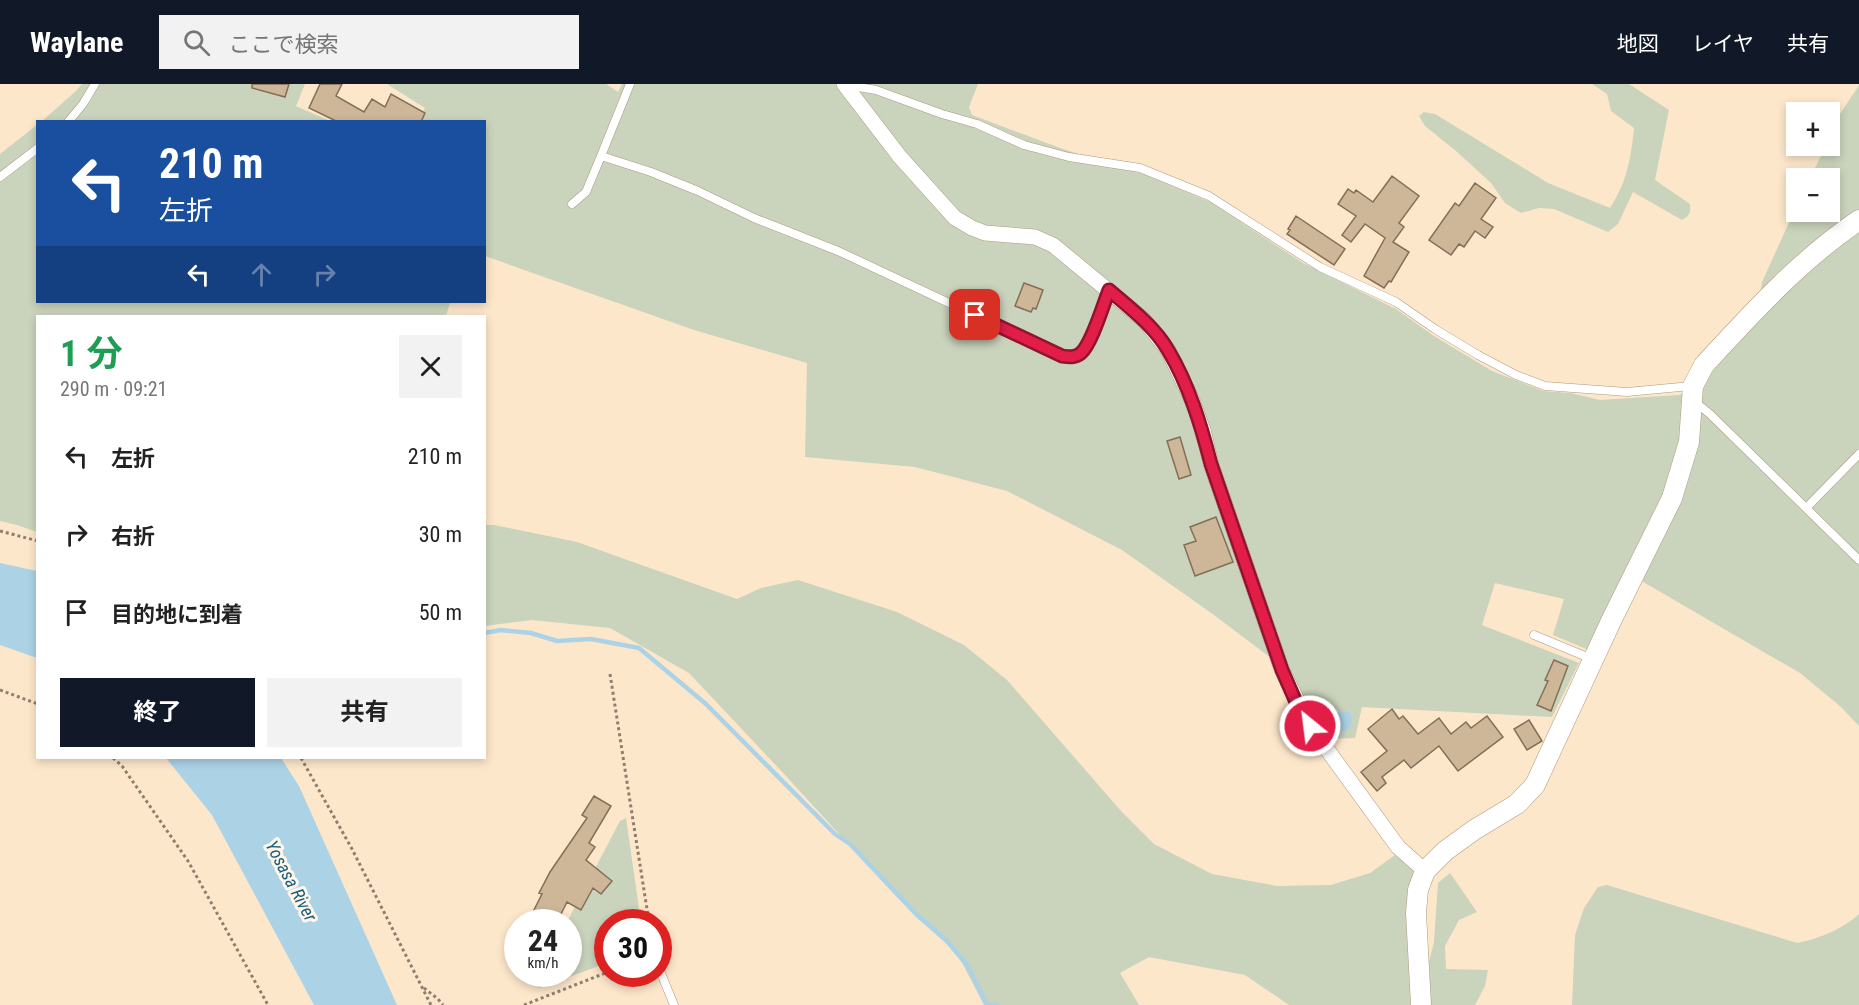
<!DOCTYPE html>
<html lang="ja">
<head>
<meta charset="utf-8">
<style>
  body { margin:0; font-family:"Roboto Condensed","Noto Sans JP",sans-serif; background:#f2f2f2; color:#222; height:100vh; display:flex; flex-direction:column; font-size:22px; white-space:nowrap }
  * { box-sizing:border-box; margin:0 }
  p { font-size:20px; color:#767676 }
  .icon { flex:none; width:33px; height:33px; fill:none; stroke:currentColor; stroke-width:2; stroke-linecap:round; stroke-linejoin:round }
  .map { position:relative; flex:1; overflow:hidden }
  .sheet { position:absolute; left:36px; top:231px; width:450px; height:444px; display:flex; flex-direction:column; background:#fff; border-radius:0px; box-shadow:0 3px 9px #0003 }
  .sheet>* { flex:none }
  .banner { position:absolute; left:36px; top:36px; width:450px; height:183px; border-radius:0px; box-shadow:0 3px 9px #0003; background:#1a4fa0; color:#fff; overflow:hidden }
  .controls { position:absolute; left:1786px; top:18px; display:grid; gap:12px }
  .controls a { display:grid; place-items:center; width:54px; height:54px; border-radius:0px; background:#fff; box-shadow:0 3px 9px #0003; font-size:30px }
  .speed { position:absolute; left:504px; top:825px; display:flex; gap:12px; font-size:30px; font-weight:700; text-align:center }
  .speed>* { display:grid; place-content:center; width:78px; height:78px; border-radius:50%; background:#fff; box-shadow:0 3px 9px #0003; line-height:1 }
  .speed small { font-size:15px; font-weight:400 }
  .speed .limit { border:9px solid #d22; background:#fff; color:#111 }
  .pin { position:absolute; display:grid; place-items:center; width:51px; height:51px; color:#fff; margin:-26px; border-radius:12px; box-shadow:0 3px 9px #0006 }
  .me { position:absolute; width:66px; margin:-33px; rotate:331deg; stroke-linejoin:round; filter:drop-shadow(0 0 4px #0008) }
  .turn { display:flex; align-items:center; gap:21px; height:126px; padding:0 24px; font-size:27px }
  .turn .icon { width:78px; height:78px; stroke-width:2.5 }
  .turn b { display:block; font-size:42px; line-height:51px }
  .lanes { display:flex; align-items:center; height:57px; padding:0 24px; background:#0003; justify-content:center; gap:30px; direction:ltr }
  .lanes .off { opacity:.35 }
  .round { display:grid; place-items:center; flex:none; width:63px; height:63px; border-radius:0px; background:#f2f2f2 }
  .overview { display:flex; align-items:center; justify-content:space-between; height:102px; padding:0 24px }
  h1 { font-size:36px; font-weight:700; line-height:45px; color:#1e9e55 }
  .primary-button { display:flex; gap:12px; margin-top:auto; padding:12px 24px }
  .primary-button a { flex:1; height:69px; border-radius:0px; background:#111827; color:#fff; font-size:24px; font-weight:700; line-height:69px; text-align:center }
  .primary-button a+a { background:#f2f2f2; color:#222 }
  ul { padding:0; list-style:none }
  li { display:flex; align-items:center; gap:18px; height:78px; padding:0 24px }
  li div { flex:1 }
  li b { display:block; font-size:22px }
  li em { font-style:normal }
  header { display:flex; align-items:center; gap:36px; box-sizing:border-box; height:84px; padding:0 30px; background:#111827; color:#fff }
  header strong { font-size:28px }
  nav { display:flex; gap:33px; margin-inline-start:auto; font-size:21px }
  .search { width:420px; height:54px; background:#f2f2f2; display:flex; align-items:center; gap:15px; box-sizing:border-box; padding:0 21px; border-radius:0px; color:#767676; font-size:22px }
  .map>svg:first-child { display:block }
</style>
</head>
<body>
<header>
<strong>Waylane</strong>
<div class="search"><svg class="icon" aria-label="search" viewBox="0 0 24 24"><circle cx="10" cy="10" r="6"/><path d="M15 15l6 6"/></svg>ここで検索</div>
<nav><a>地図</a><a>レイヤ</a><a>共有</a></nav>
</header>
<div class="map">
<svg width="1859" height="921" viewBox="0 0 1859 921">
  <rect width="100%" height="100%" fill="#fde7cb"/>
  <path fill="#cad3bc" d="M 82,0 L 305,0 L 296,22 L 330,37 L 41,38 L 76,7 Z
    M 387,0 L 606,0 L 618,8 L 622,0 L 978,0 L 969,23 L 972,31 L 1063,65 L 1143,90 L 1210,118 L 1303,179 L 1396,225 L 1434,252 L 1492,287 L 1543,307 L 1570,309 L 1600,316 L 1679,311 L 1699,303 L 1756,236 L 1762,198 L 1797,121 L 1797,128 L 1830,128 L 1830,94 L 1810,94 L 1826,62 L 1830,62 C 1830,40 1848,19 1859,1 L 1859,642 L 1841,623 L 1800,589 L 1645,499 L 1629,488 L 1591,567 L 1553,551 L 1564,515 L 1495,499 L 1482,541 L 1579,579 L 1552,633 L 1362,623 L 1355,654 L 1331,655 L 1310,627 L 1287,586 L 1214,531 L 1122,466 L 1007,407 L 915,383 L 805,373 L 807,279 L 694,246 L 485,172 L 484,38 L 418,37 L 425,24 Z
    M 1592,0 L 1629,0 L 1669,26 L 1655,96 L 1690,120 C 1691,128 1690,132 1682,136 L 1633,108 L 1618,140 L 1608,148 L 1554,125 L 1539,124 L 1521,129 L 1505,119 L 1491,99 L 1456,67 L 1425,42 L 1419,32 L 1424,28 L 1435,30 L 1548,99 L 1610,124 C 1627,98 1631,74 1634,44 L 1611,27 L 1607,10 Z
    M 37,41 L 38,218 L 450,218 L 446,232 L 38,232 L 37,448 L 17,441 L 0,437 L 0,70 Z
    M 484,441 L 494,441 L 577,458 L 737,515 L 761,504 L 798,496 L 897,528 L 964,561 L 1007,596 L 1121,727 L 1154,760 L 1212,790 L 1277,802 L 1331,801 L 1370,789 L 1395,771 L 1417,790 L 1427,885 L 1434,858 L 1438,799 L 1450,789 L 1477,828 L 1459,836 L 1445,862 L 1446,885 L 1488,886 L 1485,902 L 1475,921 L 1289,921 L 1245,891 L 1149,873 L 1120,889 L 1139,921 L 984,921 L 958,871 L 893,809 L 785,691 L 689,589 L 610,544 L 532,536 L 485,542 Z
    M 626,734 L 641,838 L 608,838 L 607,879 L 539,904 L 535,890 L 568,890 L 567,838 L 620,737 Z
    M 1607,801 L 1797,859 C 1818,855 1843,845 1859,830 L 1859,921 L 1572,921 L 1575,851 L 1584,824 L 1598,803 Z"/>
  <path fill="#acd2e6" d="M 0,479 L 37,487 L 37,574 L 0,561 Z
    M 1337,628 L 1350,628 L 1352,634 L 1350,644 L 1343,647 L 1336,647 L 1332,637 L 1333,631 Z
    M 166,674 L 281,674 L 299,702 L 397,921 L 314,921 L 212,731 Z"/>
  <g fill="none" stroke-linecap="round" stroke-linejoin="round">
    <path stroke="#acd2e6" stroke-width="4.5" d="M 484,549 L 501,546 L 531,549 L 557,557 L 591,555 L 639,564 L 706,620 L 835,750 L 850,760 L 917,831 L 946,856 L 968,882 L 987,921 L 997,921"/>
  </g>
  <path fill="#ceb698" stroke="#826f56" stroke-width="1.5" d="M 252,0 L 289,0 L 285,13 L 252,4 Z
    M 320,0 L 342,0 L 336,12 L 364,28 L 372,15 L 385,23 L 391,10 L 425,29 L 421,38 L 338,38 L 309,24 Z
    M 1392,92 L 1419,112 L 1399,139 L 1404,143 L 1393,158 L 1409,168 L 1391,198 L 1389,197 L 1384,204 L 1364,192 L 1385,154 L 1365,140 L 1351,158 L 1342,151 L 1356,132 L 1338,120 L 1348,105 L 1354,109 L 1356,106 L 1373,118 Z
    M 1475,99 L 1496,114 L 1481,135 L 1493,143 L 1485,154 L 1475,147 L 1464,163 L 1459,160 L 1451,171 L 1429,156 L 1455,119 L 1459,122 Z
    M 1296,132 L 1345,165 L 1334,181 L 1287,150 L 1290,146 L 1288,145 Z
    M 1024,199 L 1043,206 L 1036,225 L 1033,224 L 1031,228 L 1015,222 Z
    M 1180,353 L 1191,391 L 1179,395 L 1167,357 Z
    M 1216,433 L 1233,478 L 1195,492 L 1184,461 L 1196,457 L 1190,443 Z
    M 1554,576 L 1568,582 L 1551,627 L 1537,621 L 1548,597 L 1545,596 Z
    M 1392,625 L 1399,635 L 1403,632 L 1418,650 L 1439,634 L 1451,650 L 1466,638 L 1471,644 L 1487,632 L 1503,653 L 1458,687 L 1439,662 L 1411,684 L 1404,676 L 1382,693 L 1386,699 L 1377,707 L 1361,688 L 1387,667 L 1368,645 Z
    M 1529,636 L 1542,657 L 1527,666 L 1514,645 Z
    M 594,712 L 611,722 L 589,759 L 595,763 L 586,776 L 612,797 L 601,810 L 593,804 L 581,826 L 567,818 L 557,838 L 543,838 L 531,832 L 542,810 L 539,809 L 550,788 L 587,734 L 582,731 Z"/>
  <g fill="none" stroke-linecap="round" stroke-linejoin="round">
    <g stroke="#ae9a80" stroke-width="9">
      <path id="lane" d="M 630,0 L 601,72 L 651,88 L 698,107 L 754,134 L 838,167 L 1062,272 C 1067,272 1072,274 1076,271 C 1091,265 1103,222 1109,206
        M 846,1 L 876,6 L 942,30 L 977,40 L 1024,61 L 1069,73 L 1140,84 L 1209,112 L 1320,183 L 1396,218 L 1435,245 L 1478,271 L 1516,291 L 1545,302 L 1627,308 L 1691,302
        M 68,38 L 83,20 L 95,0
        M 0,93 L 38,64
        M 572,120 L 586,108 L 601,72
        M 1694,317 L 1710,330 L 1859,476
        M 1806,424 L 1859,370
        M 1534,551 L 1592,575
        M 658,882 L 674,921"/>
    </g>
    <g stroke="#ae9a80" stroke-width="16">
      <path id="street" d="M 844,0 L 900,73 L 955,134 L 972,144 L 985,149 L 1035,153 L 1053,161 L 1144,236 L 1168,266 L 1192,316 L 1203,346 L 1211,380 L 1282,586 L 1310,642 L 1398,763 L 1425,787"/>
    </g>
    <g stroke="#ae9a80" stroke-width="21">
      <path id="secondary" d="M 1421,921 L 1416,829 L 1418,806 L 1425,787 L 1445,767 L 1474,746 L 1517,720 L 1535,701 L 1612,535 L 1672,414 L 1689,358 L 1693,302 L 1704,281 C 1752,229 1800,176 1859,136"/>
    </g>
    <path stroke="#8e7f6d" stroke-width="3" stroke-dasharray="3 3" stroke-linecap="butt" d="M 0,447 L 38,457
      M 610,590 L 649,838
      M 0,606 L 38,620
      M 113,674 L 122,682 L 188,777 L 268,921
      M 301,674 L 352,765 L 431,921
      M 424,904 L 438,915 L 443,921
      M 524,921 L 608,888"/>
    <use href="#lane" stroke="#fff" stroke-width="8"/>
    <use href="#street" stroke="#fff" stroke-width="15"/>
    <use href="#secondary" stroke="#fff" stroke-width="20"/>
  </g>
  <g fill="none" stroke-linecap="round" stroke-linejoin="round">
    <g stroke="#92132f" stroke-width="15">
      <path id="route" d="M 975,231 L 1062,272 C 1069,273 1075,274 1081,269 C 1092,259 1103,221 1109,206 C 1130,224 1154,242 1168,266 C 1189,301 1201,341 1211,380 L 1282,586 L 1296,618 L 1310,642"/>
    </g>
    <use href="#route" stroke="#e11d48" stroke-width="10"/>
  </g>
  <g text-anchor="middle" stroke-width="6" stroke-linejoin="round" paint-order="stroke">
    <g font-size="18" font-style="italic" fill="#1b5e7a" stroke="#fff6eb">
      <text transform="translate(291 797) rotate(62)" y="6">Yosasa River</text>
    </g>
  </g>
</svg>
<div class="controls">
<a>+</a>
<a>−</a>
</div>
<div class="speed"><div>24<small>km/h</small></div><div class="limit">30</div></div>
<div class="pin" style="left:975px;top:231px;background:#d93025"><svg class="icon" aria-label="arrive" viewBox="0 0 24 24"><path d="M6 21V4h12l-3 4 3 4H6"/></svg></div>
<svg class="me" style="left:1310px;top:642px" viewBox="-20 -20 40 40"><circle r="17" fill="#e11d48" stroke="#fff" stroke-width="3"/><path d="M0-11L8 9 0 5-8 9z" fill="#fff"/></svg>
<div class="banner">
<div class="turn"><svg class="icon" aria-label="left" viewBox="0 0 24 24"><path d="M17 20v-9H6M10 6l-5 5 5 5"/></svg><div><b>210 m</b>左折</div></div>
<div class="lanes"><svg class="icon" aria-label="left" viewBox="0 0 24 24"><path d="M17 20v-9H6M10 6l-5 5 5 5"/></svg><svg class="icon off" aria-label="ahead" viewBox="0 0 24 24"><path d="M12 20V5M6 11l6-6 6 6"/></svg><svg class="icon off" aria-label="right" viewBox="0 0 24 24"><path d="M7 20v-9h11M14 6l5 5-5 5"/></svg></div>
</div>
<section class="sheet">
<div class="overview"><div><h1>1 分</h1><p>290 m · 09:21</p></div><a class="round"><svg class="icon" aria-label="close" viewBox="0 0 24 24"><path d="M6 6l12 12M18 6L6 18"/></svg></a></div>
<ul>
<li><svg class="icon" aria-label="left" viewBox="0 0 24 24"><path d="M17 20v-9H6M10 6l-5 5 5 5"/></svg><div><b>左折</b></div><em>210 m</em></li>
<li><svg class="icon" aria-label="right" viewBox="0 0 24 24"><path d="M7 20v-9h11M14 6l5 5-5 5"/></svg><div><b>右折</b></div><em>30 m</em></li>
<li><svg class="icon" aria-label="arrive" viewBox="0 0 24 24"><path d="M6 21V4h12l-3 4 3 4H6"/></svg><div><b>目的地に到着</b></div><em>50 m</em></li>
</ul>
<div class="primary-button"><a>終了</a><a>共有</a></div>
</section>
</div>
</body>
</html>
